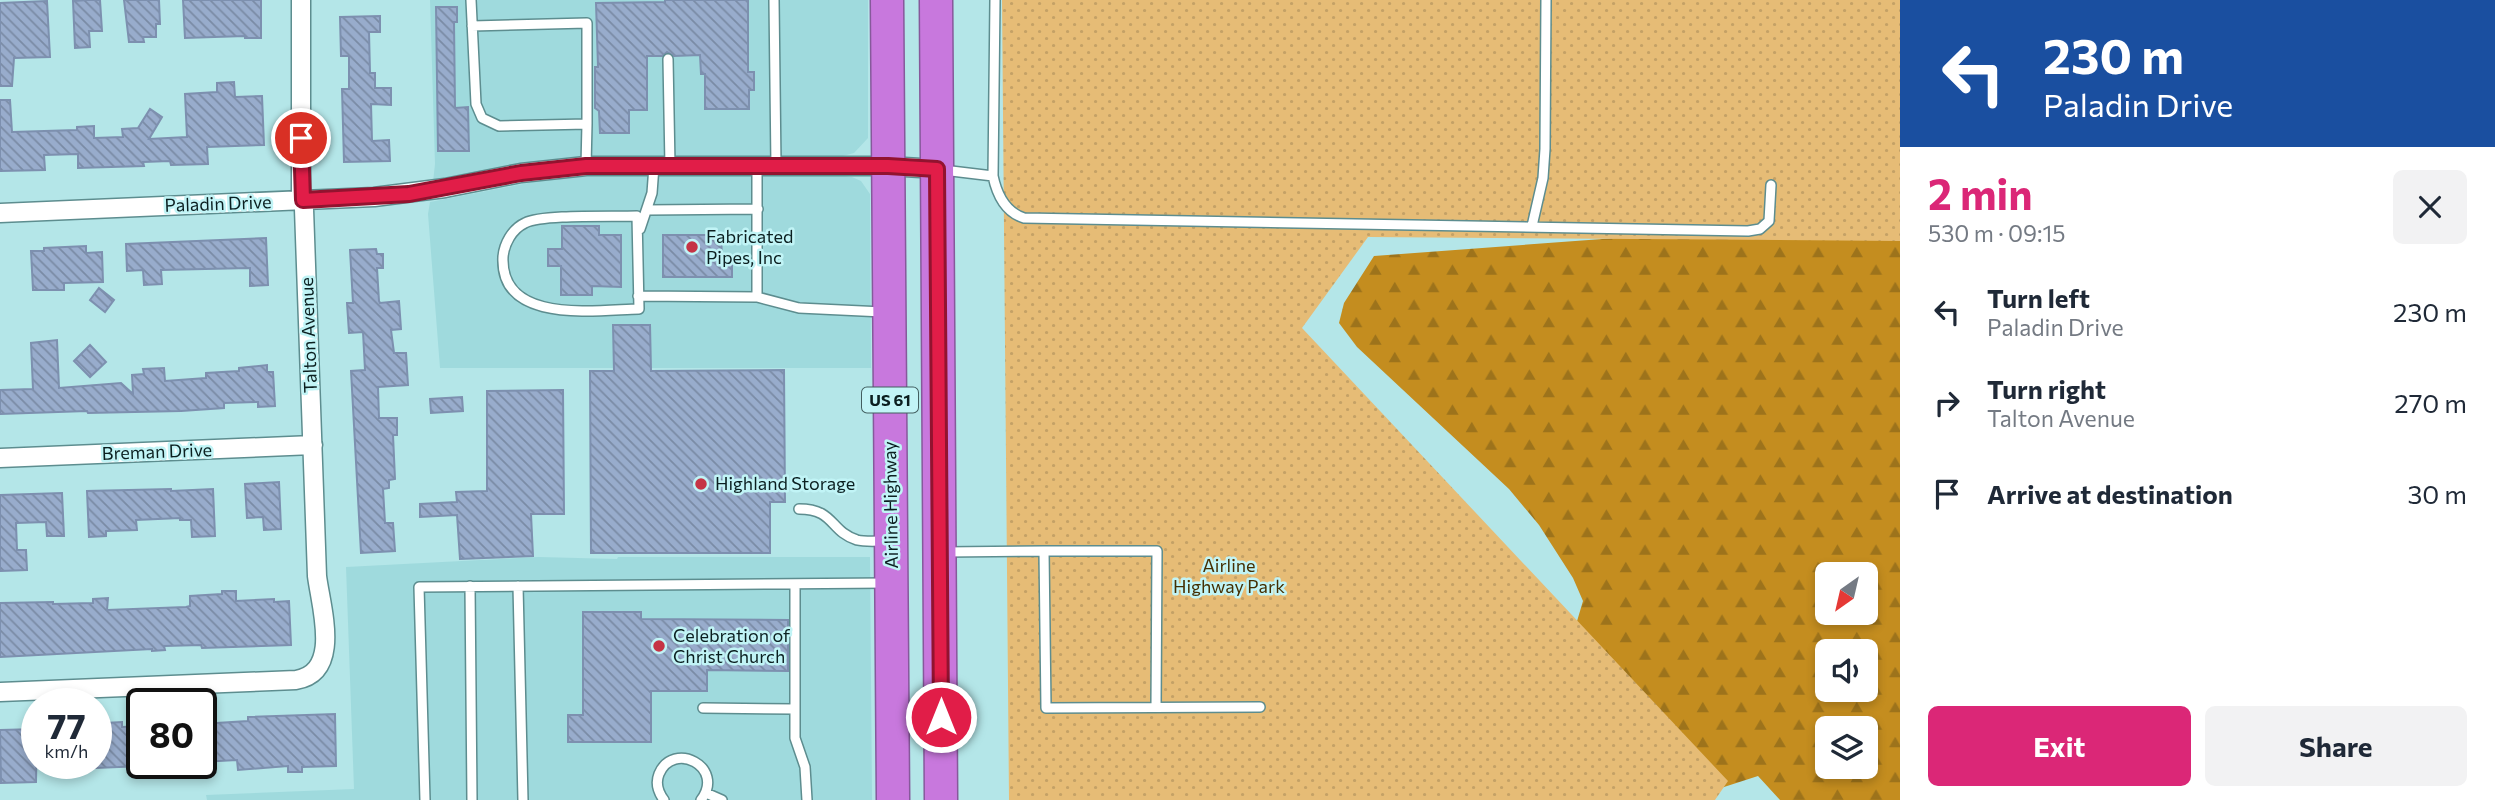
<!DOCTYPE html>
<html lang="en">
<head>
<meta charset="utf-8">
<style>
  body { margin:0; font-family:Commissioner,sans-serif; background:#f2f2f3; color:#1f2937; height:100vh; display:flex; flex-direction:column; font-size:26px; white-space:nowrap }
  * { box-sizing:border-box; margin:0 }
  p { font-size:23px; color:#747a83 }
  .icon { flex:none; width:38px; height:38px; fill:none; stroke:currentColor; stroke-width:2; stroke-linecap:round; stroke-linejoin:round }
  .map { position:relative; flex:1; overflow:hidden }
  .details { display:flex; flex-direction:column; background:#fff; width:595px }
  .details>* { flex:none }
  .hud { background:#1a4fa0; color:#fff; overflow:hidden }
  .needle { width:46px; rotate:214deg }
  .buttons { position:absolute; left:1815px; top:562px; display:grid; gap:14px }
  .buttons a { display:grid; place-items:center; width:63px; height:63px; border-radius:10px; background:#fff; box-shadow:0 4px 10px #0003; font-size:35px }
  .speed { position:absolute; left:21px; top:688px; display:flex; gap:14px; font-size:35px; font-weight:700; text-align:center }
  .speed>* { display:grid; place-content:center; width:91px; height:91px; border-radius:50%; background:#fff; box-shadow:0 4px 10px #0003; line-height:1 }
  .speed small { font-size:18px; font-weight:400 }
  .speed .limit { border:4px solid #111; border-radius:10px; background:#fff; color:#111 }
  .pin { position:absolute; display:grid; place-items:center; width:60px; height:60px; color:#fff; margin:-30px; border:4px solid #fff; border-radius:50%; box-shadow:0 2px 7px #0007 }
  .me { position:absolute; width:77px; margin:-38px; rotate:0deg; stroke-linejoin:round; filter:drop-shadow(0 0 5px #0008) }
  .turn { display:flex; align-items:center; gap:24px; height:147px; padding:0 28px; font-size:32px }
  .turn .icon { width:91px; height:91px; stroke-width:2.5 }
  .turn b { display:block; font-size:49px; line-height:60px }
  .round { display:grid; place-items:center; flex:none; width:74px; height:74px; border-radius:10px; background:#f2f2f3 }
  .summary { display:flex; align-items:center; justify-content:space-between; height:119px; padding:0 28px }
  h1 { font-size:42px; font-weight:700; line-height:52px; color:#db2777 }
  .action { display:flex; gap:14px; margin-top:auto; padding:14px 28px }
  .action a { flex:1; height:80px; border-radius:10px; background:#db2777; color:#fff; font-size:28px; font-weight:700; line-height:80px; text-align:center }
  .action a+a { background:#f2f2f3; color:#1f2937 }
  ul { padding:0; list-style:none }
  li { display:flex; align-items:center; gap:21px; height:91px; padding:0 28px }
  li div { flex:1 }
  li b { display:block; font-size:26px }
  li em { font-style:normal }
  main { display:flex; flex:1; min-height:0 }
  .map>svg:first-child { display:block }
</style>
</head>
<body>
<main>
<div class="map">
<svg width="1900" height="800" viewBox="0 0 1900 800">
  <defs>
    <pattern id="forest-firs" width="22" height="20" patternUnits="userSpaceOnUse" patternTransform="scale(1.75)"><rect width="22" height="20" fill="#c48d1f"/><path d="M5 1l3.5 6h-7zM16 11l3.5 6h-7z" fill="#9d731b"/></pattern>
    <pattern id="park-dots" width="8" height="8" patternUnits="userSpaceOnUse" patternTransform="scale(1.75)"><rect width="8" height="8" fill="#e6bc76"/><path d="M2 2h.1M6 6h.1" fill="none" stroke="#c4a166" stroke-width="1.8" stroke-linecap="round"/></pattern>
    <pattern id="building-back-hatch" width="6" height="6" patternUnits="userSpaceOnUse" patternTransform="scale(1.75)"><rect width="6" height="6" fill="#98accc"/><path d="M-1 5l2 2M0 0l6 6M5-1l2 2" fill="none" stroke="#7a8ba5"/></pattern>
  </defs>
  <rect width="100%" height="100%" fill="#b4e6e8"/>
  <path fill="#9fdadd" d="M 430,0 L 868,0 L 868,138 L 854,153 L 839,157 L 569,158 L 544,160 L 433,182 L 435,164 Z
    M 838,175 L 852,177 L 861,181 L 870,194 L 871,368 L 440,368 L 428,214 L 430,202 L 559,177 Z
    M 539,557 L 617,559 L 618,557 L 870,557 L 872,800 L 207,800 L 206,795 L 354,789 L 346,567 Z"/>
  <path fill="url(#forest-firs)" fill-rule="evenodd" d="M 1900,0 L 1900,800 L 1780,800 L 1758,776 L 1690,798 L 1572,638 L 1583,601 L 1573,578 L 1539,525 L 1509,489 L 1357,347 L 1339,323 L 1344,303 L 1374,256 L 1616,238 ZM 1827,574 L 1866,574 L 1866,612 L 1827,612 ZM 1827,651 L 1866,651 L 1866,690 L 1827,690 ZM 1827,728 L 1866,728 L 1866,766 L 1827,766 Z"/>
  <path fill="url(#park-dots)" d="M 1002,0 L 1900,0 L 1900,241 L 1368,237 L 1302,328 L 1728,781 L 1715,800 L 1009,800 Z"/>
  <path fill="url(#building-back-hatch)" stroke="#7d90af" stroke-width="2" d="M 88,0 L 100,0 L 102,31 L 89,31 L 90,47 L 75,48 L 73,1 Z
    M 124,0 L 159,0 L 160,24 L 156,24 L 156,37 L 143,37 L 144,42 L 129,42 Z
    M 183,0 L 261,0 L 261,38 L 245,38 L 245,36 L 185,38 Z
    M 665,0 L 748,0 L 748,72 L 754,72 L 754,90 L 749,90 L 749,109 L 705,109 L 705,74 L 701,74 L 700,55 L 674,56 L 667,52 L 662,56 L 647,56 L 647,110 L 629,110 L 629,133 L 600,133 L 599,111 L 595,108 L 595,67 L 598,67 L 596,3 L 665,2 Z
    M 47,1 L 50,57 L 14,58 L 12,86 L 0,86 L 0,3 Z
    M 436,7 L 457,7 L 457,22 L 454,22 L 455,108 L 468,107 L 469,151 L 438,151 Z
    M 380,16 L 380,32 L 369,32 L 370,73 L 375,73 L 375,88 L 391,88 L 391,105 L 371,104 L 372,141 L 389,140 L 390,161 L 344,162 L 342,89 L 349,89 L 349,56 L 341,56 L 340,17 Z
    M 234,82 L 235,97 L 262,96 L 264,145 L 207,147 L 208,164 L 171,165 L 170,161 L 143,162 L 144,166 L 78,168 L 78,154 L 44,155 L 45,170 L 0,171 L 0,100 L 10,100 L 12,132 L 77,130 L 77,127 L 94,126 L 94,138 L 123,137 L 122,129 L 138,128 L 150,109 L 162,117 L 149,139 L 187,137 L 185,94 L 217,92 L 217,83 Z
    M 562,226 L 599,226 L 599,235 L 621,235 L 621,287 L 592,286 L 592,295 L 561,295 L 561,266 L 548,266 L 548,249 L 562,249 Z
    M 663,235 L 721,235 L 722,258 L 732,258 L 732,277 L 663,277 Z
    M 266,238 L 268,285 L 250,286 L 250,268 L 161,270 L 162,284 L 144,285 L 143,270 L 127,271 L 126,244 Z
    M 86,246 L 86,253 L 102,252 L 103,282 L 64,283 L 64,290 L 33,290 L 31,251 L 44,251 L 44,248 Z
    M 376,249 L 377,254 L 383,254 L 383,268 L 377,268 L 379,301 L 380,303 L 399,301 L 401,329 L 391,330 L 394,353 L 406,353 L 408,385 L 378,387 L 379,418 L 397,418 L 397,435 L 393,435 L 395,479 L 389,480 L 389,488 L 383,489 L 385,523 L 393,523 L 395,551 L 361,553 L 351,371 L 365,370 L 363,332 L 349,333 L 347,303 L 353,303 L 350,250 Z
    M 99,288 L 114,300 L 105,312 L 90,300 Z
    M 613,325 L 650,325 L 651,371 L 784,370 L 785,502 L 770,502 L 770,553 L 591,553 L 590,371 L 614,371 Z
    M 57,340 L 59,388 L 121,383 L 133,394 L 132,375 L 144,374 L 143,369 L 164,368 L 165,381 L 206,378 L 206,373 L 239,371 L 239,368 L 267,365 L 267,372 L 273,372 L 275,406 L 258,407 L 258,402 L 224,403 L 224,408 L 181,411 L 88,413 L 87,411 L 0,414 L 0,390 L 33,389 L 31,343 Z
    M 90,345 L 106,362 L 90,377 L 74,361 Z
    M 563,390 L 564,514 L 531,514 L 533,556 L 460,559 L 457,515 L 420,517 L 420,504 L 457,502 L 456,492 L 487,491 L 487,391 Z
    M 462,397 L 463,411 L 431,413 L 430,399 Z
    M 279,482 L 281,529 L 264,530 L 263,517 L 247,518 L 245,484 Z
    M 171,489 L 171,491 L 213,489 L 215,536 L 192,537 L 191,520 L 180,520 L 180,518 L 136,520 L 137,530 L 106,531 L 106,536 L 89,537 L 87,491 Z
    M 62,493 L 64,536 L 47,536 L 46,522 L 16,523 L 17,550 L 26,550 L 27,570 L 0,571 L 0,495 Z
    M 222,591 L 236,591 L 236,601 L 274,599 L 274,602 L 289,601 L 291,645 L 202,648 L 201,645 L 164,646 L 165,650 L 152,651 L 152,649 L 0,657 L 0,603 L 53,602 L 53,604 L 93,603 L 93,599 L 108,598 L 107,610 L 186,607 L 190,606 L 190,596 L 222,594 Z
    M 583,612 L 641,612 L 641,619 L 788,620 L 788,671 L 707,670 L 707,691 L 651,691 L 651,742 L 568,742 L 568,715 L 583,715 Z
    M 335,714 L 336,766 L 302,767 L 302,772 L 288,772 L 288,766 L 238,770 L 237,760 L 201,762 L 201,724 L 248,721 L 248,717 Z
    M 122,722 L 122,727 L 142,726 L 142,766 L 96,768 L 96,732 L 105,731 L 105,723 Z
    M 37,729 L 36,782 L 1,783 L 0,730 Z
    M 177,763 L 196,763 L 197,777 L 178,778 Z"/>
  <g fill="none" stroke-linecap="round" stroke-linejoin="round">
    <g stroke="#5d8d8f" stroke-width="12">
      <path id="lane" d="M 471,0 L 476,104 L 482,118 L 499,126 L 587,124 L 586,166
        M 774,0 L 776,166
        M 472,26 L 587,23 L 587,124
        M 668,59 L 670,166
        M 757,166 L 757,297 L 799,308 L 883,312
        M 943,170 L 993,176 L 995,0
        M 993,176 C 997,195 1005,212 1024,218 L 1748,231 L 1760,229 L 1769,221 L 1771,185
        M 647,210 L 758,209
        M 637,216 L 639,309 C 596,310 500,325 503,257 C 504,244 512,229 525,223 C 543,214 613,217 637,216 Z
        M 1532,226 L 1543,178 L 1545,149 L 1546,0
        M 640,229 L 652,193 L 654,166
        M 638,296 L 757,297
        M 799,509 C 835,509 829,531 857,540 C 865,542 876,541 885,541
        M 1044,551 L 1157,551 L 1156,707
        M 945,552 L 1044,551 L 1046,708 L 1260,707
        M 795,584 L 795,738 L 805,767 L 807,800
        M 470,586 L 472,800
        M 518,586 L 523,800
        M 703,708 L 795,709
        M 706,793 L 722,800
        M 425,800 L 419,587 L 887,583
        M 664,800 C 658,792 655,784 659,774 C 673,740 726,767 701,800"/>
    </g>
    <g stroke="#5d8d8f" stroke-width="21">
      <path id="street" d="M 0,213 L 374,197 L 445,188 L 521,173 L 586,166 L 888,166 L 937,169
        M 0,458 L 313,445
        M 0,692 L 296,680 C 342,672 321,608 317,576 L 304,209 L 301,192 L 301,0"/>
    </g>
    <g stroke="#86599b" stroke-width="35">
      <path id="highway" d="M 887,0 L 893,800
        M 936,0 L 941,800"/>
    </g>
    <use href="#lane" stroke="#fff" stroke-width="9"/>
    <use href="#street" stroke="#fff" stroke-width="18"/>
    <use href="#highway" stroke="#c878dd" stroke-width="32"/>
  </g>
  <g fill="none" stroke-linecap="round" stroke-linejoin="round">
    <g stroke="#92132f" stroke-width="18">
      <path id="route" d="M 301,138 L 303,200 L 409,194 L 521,173 L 586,166 L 888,166 L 937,169 L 941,717"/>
    </g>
    <use href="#route" stroke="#e11d48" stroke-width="12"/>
  </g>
  <g fill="#c53445" stroke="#c1f4f6" stroke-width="2.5">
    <circle cx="692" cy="247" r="7"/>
    <circle cx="701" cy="484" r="7"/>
    <circle cx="659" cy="646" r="7"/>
  </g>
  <g text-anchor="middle" stroke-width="5" stroke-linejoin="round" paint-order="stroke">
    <rect fill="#c1f4f6" stroke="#425f60" stroke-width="2" x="862" y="387.5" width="56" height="25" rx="5"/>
    <g font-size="16" font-weight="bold" fill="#0b1f20">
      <text x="890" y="406">US 61</text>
    </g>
    <g font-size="18" fill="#0b1f20" stroke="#c1f4f6">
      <text transform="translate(218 204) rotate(-2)" y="6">Paladin Drive</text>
      <text transform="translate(309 335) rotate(-92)" y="6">Talton Avenue</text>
      <text transform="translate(157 452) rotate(-2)" y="6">Breman Drive</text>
      <text transform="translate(891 505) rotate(-91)" y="6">Airline Highway</text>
    </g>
    <g font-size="18" fill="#0b1f20" stroke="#c1f4f6" text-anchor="start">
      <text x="706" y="243">Fabricated<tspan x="706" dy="21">Pipes, Inc</tspan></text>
      <text x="715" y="490">Highland Storage</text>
      <text x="673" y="642">Celebration of<tspan x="673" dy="21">Christ Church</tspan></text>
    </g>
    <g font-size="18" fill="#442e01" stroke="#c1f4f6">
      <text x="1229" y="572">Airline<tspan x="1229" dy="21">Highway Park</tspan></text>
    </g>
  </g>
</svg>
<div class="buttons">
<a><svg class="needle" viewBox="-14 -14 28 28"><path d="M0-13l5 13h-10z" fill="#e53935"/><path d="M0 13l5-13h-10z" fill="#747a83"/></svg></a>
<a><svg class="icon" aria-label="sound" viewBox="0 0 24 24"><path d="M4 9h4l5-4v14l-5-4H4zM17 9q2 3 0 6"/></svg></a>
<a><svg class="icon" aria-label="layers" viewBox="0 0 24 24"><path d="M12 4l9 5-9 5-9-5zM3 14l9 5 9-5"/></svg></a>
</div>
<div class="speed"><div>77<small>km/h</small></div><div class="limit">80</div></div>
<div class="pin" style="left:301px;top:138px;background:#d93025"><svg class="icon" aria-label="arrive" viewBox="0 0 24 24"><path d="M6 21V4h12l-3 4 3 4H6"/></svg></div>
<svg class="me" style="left:941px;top:717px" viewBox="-20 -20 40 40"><circle r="17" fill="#e11d48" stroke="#fff" stroke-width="3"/><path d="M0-11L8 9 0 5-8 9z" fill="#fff"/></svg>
</div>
<section class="details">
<div class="hud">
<div class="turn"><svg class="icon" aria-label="left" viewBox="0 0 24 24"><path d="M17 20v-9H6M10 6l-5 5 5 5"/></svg><div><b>230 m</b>Paladin Drive</div></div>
</div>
<div class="summary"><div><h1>2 min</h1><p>530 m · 09:15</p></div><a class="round"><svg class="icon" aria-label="close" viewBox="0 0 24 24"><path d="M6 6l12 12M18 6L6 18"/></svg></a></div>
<ul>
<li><svg class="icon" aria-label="left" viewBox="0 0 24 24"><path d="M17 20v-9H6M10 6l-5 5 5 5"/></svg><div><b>Turn left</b><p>Paladin Drive</p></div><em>230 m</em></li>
<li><svg class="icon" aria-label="right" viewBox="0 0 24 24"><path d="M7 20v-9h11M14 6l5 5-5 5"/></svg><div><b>Turn right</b><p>Talton Avenue</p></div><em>270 m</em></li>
<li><svg class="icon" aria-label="arrive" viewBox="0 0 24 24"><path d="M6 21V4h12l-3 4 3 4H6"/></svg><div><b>Arrive at destination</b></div><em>30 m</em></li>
</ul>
<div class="action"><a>Exit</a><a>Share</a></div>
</section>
</main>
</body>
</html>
